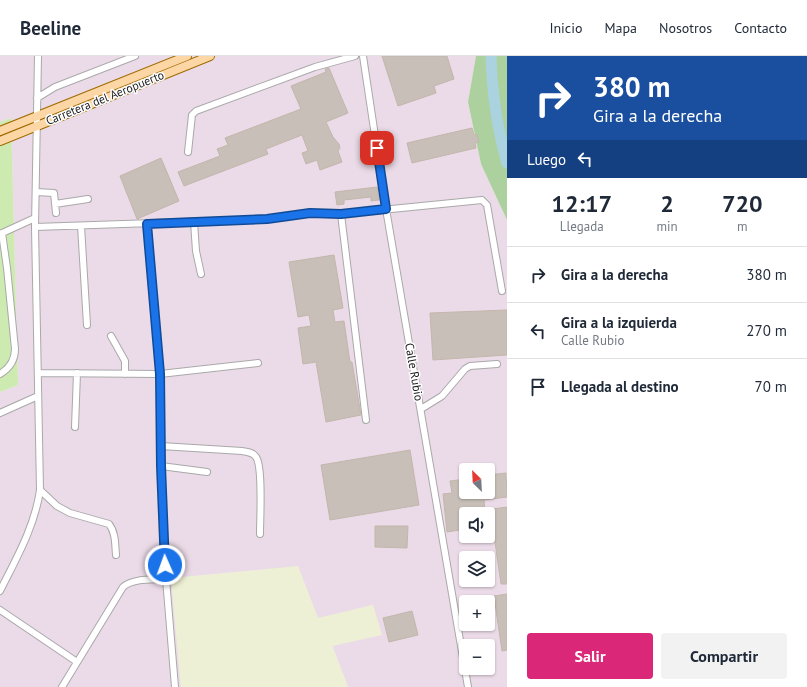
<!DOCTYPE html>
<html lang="es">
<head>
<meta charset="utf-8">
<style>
  body { margin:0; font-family:"PT Sans",sans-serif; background:#f2f2f3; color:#1f2937; height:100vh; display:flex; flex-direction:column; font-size:15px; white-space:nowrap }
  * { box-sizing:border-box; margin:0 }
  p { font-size:13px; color:#747a83 }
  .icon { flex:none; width:22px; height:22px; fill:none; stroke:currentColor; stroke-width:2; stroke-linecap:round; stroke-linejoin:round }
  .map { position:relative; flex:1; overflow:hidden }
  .sheet { display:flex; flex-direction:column; background:#fff; width:300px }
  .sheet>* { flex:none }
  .banner { background:#1a4fa0; color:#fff; overflow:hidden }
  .needle { width:26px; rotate:336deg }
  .tools { position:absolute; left:459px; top:407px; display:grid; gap:8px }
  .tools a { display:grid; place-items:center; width:36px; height:36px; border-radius:4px; background:#fff; box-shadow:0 1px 3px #0004; font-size:20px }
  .pin { position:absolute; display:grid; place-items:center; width:34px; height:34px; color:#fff; margin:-17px; border-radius:8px; box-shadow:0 2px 6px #0006 }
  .me { position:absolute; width:44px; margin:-22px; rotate:358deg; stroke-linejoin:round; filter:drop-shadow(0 0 3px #0008) }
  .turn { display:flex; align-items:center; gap:14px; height:84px; padding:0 20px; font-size:18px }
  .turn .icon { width:52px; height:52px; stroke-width:2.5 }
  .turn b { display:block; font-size:28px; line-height:34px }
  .then { display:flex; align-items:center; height:38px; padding:0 20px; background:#0003; gap:8px; font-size:15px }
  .eta { display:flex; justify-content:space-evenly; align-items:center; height:68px; text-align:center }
  .eta b { font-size:24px; font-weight:600; line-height:28px }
  .button { display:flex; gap:8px; margin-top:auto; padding:8px 20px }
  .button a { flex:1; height:46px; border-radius:4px; background:#db2777; color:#fff; font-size:16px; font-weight:600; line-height:46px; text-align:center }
  .button a+a { background:#f2f2f3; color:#1f2937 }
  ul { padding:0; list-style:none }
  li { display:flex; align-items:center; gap:12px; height:56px; padding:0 20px; border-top:1px solid #e0e1e3 }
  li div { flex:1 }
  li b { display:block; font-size:15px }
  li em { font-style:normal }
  header { display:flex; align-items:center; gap:24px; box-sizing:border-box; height:56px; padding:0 20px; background:#fff; border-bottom:1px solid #e0e1e3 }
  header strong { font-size:19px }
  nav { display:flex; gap:22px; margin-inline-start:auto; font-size:14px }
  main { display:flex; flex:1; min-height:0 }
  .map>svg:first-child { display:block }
</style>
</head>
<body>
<header>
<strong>Beeline</strong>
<nav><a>Inicio</a><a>Mapa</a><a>Nosotros</a><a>Contacto</a></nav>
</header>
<main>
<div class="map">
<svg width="507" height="631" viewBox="0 0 507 631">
  <rect width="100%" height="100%" fill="#f2efe9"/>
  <path fill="#ebdbe8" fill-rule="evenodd" d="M 0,0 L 476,0 L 468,46 L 481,108 L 507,164 L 507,631 L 348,631 L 332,589 L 373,549 L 318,563 L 172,522 L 181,631 L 0,631 L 0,336 L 18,329 L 11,62 L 0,66 ZM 466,414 L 488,414 L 488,436 L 466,436 ZM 466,458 L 488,458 L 488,480 L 466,480 ZM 466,502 L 488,502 L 488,524 L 466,524 ZM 466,546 L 488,546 L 488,568 L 466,568 ZM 466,590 L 488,590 L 488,612 L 466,612 Z"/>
  <path fill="#eef0d5" d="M 298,510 L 318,562 L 373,549 L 382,579 L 332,590 L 348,631 L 181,631 L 171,522 Z"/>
  <path fill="#cdebb0" d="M 11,62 L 18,329 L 0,336 L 0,66 Z"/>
  <path fill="#add19e" d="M 476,0 L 507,0 L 507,164 L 481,108 L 468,46 Z"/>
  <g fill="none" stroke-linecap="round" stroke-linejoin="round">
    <path stroke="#aad3df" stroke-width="11" d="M 491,0 C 492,36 497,72 507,107"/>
  </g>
  <path fill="#c7bfb8" stroke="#c4b6ab" d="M 382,0 L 447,0 L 454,23 L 434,30 L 436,37 L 398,50 Z
    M 329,12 L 348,57 L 326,66 L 333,81 L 339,88 L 340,92 L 338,95 L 342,106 L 320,114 L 317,104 L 306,108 L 302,97 L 308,95 L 302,79 L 266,93 L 268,98 L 184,130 L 178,116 L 220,100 L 217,93 L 228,89 L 225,82 L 301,53 L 291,30 L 326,16 L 325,13 Z
    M 472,72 L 474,79 L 477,78 L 479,86 L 475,87 L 476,92 L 412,107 L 407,87 Z
    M 161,102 L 179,145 L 137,163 L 120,120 Z
    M 377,131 L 379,144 L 371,145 L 371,141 L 344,144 L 344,148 L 337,149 L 335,136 Z
    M 334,199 L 343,252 L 333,254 L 335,266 L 344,265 L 350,306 L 352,306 L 361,359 L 326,366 L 316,306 L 303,308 L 298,272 L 311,270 L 309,259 L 298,261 L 289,206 Z
    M 507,254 L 507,299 L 433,304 L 430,257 Z
    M 410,394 L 419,449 L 330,464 L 321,409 Z
    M 506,417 L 507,441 L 484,444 L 485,454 L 507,451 L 507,528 L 501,528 L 491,458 L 466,458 L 466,473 L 447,476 L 443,438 L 452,437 L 450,425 L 466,423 L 466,436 L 488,436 L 488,419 Z
    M 375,470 L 408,470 L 407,492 L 375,491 Z
    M 507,538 L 507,594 L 502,595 L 494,540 Z
    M 412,555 L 418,579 L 389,586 L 383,562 Z"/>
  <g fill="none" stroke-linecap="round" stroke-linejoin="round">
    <g stroke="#a9a9a9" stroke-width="8">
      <path id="minor" d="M 363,0 L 386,153 L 468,631
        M 37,42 L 55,31 L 135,0
        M 188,96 L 192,59 L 196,55 L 315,11 L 355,0
        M 36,136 L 54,137 L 56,157
        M 55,148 L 88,143
        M 341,158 L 366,364
        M 194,166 L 196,195 L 201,218
        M 147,168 L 160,318 L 161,410 L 166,523 L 175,631
        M 81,170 L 87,269
        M 35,171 L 267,163 L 310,157 L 341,158 L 482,144 L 487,149 L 502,235
        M 0,178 L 35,162
        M 111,280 L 125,305 L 125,318
        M 38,317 L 160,318 L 258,307
        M 0,318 C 10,312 15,304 15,293 L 7,212 L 2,177
        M 421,353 L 442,340 L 465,313 L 470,310 L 497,308
        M 0,357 L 38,340
        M 75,371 L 77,317
        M 161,390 L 242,395 C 247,396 253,396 256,401 C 263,410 260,464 260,478
        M 161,410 L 207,416
        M 40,434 L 57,450 L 70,457 L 109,468 C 116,477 115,489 116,499
        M 0,535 C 16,503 35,470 40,434 L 35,171 L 38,0
        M 0,554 L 77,606
        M 62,631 L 123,531 C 133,522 153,524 166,523"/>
    </g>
    <g stroke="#a06b00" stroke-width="10">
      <path id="major" d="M 0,75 L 187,0
        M 0,85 L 210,0"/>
    </g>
    <use href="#minor" stroke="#fff" stroke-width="6"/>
    <use href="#major" stroke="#fcd6a4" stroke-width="8"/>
  </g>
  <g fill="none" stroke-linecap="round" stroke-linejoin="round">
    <g stroke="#114b97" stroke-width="10">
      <path id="route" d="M 165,509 L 161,410 L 160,318 L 147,168 L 267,163 L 310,157 L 341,158 L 386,153 L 377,92"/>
    </g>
    <use href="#route" stroke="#1a73e8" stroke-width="7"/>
  </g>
  <g text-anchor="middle" stroke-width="3" stroke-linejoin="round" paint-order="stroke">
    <g font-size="12" fill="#222" stroke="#fff">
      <text transform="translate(105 42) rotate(-22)" y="4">Carretera del Aeropuerto</text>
      <text transform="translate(414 316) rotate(80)" y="4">Calle Rubio</text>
    </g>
  </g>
</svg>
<div class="tools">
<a><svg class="needle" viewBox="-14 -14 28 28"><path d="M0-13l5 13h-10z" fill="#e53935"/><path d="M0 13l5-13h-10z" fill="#747a83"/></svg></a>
<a><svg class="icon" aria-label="sound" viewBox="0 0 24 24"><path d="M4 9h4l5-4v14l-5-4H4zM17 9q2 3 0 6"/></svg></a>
<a><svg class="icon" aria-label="layers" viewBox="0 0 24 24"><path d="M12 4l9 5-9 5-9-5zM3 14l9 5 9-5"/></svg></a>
<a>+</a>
<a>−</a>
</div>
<div class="pin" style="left:377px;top:92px;background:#d93025"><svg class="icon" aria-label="arrive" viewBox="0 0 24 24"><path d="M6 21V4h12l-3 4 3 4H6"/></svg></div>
<svg class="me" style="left:165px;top:509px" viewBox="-20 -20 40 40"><circle r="17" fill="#1a73e8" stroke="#fff" stroke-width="3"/><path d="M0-11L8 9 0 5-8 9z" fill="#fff"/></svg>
</div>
<section class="sheet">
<div class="banner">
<div class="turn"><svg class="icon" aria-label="right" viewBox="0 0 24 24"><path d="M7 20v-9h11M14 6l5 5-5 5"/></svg><div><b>380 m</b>Gira a la derecha</div></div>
<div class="then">Luego<svg class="icon" aria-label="left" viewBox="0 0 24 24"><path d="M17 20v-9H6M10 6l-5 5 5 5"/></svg></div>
</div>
<div class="eta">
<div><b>12:17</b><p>Llegada</p></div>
<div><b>2</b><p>min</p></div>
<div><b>720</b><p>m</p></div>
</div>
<ul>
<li><svg class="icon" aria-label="right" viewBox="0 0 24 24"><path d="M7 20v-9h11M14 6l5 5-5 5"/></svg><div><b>Gira a la derecha</b></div><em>380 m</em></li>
<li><svg class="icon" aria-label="left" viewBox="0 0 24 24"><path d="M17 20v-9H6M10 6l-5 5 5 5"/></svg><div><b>Gira a la izquierda</b><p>Calle Rubio</p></div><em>270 m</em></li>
<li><svg class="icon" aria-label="arrive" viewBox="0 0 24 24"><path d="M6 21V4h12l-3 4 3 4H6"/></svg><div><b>Llegada al destino</b></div><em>70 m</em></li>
</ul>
<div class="button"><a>Salir</a><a>Compartir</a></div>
</section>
</main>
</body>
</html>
